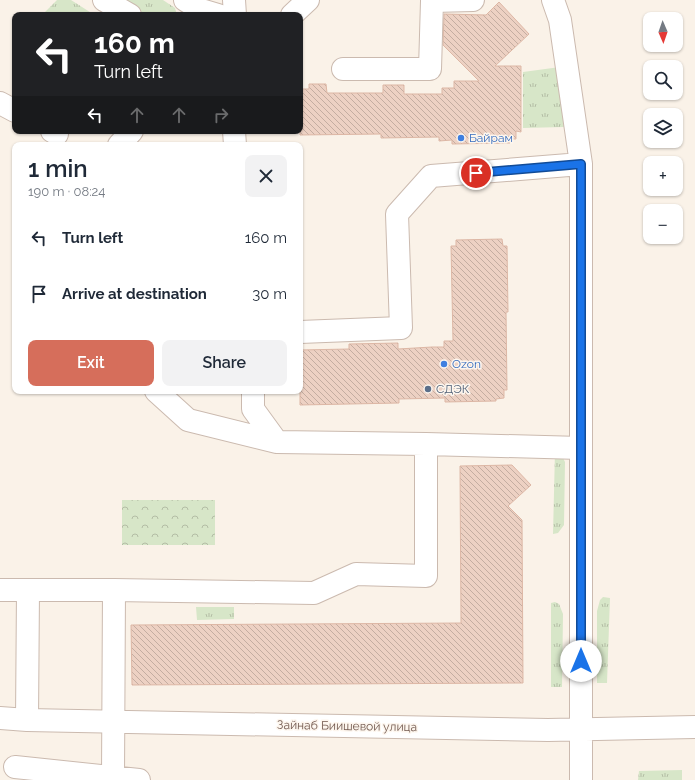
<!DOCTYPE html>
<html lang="en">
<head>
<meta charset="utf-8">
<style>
  body { margin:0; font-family:Raleway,sans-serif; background:#f2f2f3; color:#1f2937; height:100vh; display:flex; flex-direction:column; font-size:15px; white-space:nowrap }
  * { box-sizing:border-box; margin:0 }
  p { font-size:13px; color:#747a83 }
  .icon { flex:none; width:22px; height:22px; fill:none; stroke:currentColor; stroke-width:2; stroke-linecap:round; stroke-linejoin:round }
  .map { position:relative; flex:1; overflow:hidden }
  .drawer { position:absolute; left:12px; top:142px; width:291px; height:252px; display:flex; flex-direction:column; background:#fff; border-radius:8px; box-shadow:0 1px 3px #0004 }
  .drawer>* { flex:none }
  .top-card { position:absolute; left:12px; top:12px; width:291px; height:122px; border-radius:8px; box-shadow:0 1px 3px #0004; background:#202124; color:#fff; overflow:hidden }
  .needle { width:26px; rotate:178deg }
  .buttons { position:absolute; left:643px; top:12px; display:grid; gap:8px }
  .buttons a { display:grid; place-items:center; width:40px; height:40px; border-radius:8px; background:#fff; box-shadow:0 1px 3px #0004; font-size:20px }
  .pin { position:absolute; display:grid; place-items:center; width:34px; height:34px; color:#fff; margin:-17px; border:2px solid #fff; border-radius:50%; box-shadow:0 1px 4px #0007 }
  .me { position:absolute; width:44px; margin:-22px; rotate:0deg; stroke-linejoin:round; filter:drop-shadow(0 0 3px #0008) }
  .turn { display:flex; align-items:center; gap:14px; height:84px; padding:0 16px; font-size:18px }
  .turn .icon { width:52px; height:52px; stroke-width:2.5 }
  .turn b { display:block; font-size:28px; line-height:34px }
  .lanes { display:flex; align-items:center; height:38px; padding:0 16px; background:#0003; justify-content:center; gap:20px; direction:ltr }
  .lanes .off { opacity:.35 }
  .round { display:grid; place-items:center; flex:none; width:42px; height:42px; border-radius:8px; background:#f2f2f3 }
  .summary { display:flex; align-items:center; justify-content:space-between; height:68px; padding:0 16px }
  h1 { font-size:24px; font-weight:600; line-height:30px }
  .action { display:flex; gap:8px; margin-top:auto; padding:8px 16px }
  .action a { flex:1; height:46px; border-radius:8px; background:#d66e5b; color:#fff; font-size:16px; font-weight:600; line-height:46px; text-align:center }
  .action a+a { background:#f2f2f3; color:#1f2937 }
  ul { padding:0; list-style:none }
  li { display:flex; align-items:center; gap:12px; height:56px; padding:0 16px }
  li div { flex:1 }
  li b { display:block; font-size:15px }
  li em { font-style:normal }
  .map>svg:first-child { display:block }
</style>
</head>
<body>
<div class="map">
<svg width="695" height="780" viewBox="0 0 695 780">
  <defs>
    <pattern id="grass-tufts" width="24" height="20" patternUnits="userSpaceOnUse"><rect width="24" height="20" fill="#d7e6c8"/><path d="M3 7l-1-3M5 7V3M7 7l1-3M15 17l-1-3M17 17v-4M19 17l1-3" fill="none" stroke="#b3bda5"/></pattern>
    <pattern id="forest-crowns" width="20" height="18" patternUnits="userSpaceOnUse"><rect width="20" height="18" fill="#d7e6c8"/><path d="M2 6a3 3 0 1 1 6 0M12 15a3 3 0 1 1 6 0" fill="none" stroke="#b3bda5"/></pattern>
    <pattern id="building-back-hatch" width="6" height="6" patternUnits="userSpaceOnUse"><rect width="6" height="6" fill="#edd1c3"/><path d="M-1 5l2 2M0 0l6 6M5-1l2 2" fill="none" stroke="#c4ada1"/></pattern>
  </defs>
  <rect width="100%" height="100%" fill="#faf2e8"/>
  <path fill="url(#grass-tufts)" d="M 57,0 L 71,0 L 93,14 L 90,15 L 50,15 L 45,12 Z
    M 120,0 L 163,0 L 175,8 L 177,15 L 145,15 Z
    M 560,67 L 564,127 L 523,128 L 523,72 Z
    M 555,451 L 562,456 L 565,462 L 564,525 L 558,533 L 553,534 Z
    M 603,597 L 610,598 L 607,683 L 597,683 L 597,611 L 600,600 Z
    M 555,602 L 559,604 L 563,614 L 562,687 L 551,687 L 551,603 Z
    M 196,607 L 234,607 L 234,619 L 197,620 Z
    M 682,770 L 682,780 L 638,780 L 639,771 Z"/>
  <path fill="url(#forest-crowns)" d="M 122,500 L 215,500 L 215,545 L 122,545 Z"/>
  <path fill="url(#building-back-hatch)" stroke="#ddb7a5" d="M 499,2 L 529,34 L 495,66 L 521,66 L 521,132 L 516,131 L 516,139 L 510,139 L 510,143 L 452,144 L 452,140 L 439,141 L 439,137 L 381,138 L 381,134 L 300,135 L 300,89 L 309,89 L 309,84 L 326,84 L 327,93 L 383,93 L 383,85 L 404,85 L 404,94 L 442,94 L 442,88 L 454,88 L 454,81 L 479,81 L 443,45 L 444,14 L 486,15 Z
    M 502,239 L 503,246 L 507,246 L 508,312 L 506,312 L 507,390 L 504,390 L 504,398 L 496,399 L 496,401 L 445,402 L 445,398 L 399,399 L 399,403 L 300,405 L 300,350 L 349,349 L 349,344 L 398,343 L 398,349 L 432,347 L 444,347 L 444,341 L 453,341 L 451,246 L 456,246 L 456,240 Z
    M 512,465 L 531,485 L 508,506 L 522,520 L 523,683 L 132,685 L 131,625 L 461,623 L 460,466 Z"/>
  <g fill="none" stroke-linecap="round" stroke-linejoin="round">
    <g stroke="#cbbaaf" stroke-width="24">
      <path id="minor" d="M 104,0 L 130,15
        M 185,0 L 201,10 L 218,15
        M 234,0 L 235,15
        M 553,0 L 560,20 L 581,164 L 581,780
        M 292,15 L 308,0
        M 343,69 L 430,69 L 432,1 L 473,0
        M 0,103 L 15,111
        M 52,131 L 57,134
        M 234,131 L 235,145
        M 119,145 L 132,131
        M 300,332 L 401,328 L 397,214 L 431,176 L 581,164
        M 156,391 L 188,420 L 277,442
        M 253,391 L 253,409 L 277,442 L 426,444 L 581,448
        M 0,590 L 28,590
        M 0,718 L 27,720 L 548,730 L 695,727
        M 27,720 L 28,590 L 114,590
        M 15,767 L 139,780
        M 113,777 L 114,590 L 314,593 L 356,574 L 426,576 L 426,444"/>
    </g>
    <use href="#minor" stroke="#fff" stroke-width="22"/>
  </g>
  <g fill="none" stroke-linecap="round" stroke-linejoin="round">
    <g stroke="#114b97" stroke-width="10">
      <path id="route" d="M 476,173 L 581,164 L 581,661"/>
    </g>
    <use href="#route" stroke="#1a73e8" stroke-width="7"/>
  </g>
  <g fill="#3f7fe0" stroke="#fdf6ee" stroke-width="1.5">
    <circle cx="461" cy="138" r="4"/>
    <circle cx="444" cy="364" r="4"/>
  </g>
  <circle fill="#5c6f8a" stroke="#fdf6ee" stroke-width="1.5" cx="428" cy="389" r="4"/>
  <g text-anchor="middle" stroke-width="3" stroke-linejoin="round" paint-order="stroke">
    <g font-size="12" fill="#366cbe" stroke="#fdf6ee" text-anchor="start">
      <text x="469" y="142">Байрам</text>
      <text x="452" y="368">Ozon</text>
    </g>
    <g font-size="12" fill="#4e5e75" stroke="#fdf6ee" text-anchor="start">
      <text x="436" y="393">СДЭК</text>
    </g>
    <g font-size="12" fill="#72594f" stroke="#fdf6ee">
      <text transform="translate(347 726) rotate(1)" y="4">Зайнаб Биишевой улица</text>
    </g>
  </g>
</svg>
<div class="buttons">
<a><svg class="needle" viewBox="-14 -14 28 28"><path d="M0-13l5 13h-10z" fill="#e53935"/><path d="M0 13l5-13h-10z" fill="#747a83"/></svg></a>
<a><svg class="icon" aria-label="search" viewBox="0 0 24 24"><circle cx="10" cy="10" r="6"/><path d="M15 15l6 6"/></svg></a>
<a><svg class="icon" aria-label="layers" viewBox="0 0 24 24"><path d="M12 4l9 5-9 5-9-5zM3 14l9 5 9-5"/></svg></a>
<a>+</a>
<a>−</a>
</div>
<div class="pin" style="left:476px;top:173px;background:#d93025"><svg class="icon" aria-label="arrive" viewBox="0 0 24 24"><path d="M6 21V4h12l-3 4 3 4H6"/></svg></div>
<svg class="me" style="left:581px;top:661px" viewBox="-20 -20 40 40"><circle r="19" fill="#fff"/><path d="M0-13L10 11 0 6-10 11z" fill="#1a73e8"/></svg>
<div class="top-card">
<div class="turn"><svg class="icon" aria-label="left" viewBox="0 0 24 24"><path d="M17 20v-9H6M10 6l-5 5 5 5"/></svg><div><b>160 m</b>Turn left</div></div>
<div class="lanes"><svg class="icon" aria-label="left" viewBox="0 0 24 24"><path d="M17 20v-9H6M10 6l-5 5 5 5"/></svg><svg class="icon off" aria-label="ahead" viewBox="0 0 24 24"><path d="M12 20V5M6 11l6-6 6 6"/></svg><svg class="icon off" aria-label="ahead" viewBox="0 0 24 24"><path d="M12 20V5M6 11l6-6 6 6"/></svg><svg class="icon off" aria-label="right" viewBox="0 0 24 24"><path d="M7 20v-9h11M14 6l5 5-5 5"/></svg></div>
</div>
<section class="drawer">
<div class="summary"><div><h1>1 min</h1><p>190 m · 08:24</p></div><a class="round"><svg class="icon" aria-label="close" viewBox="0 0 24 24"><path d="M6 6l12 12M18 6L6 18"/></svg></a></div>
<ul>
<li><svg class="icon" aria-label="left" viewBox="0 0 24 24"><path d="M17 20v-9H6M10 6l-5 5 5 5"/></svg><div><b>Turn left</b></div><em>160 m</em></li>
<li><svg class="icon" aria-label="arrive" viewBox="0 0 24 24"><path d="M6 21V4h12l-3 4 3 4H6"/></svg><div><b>Arrive at destination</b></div><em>30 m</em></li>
</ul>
<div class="action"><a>Exit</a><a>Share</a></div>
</section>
</div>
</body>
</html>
